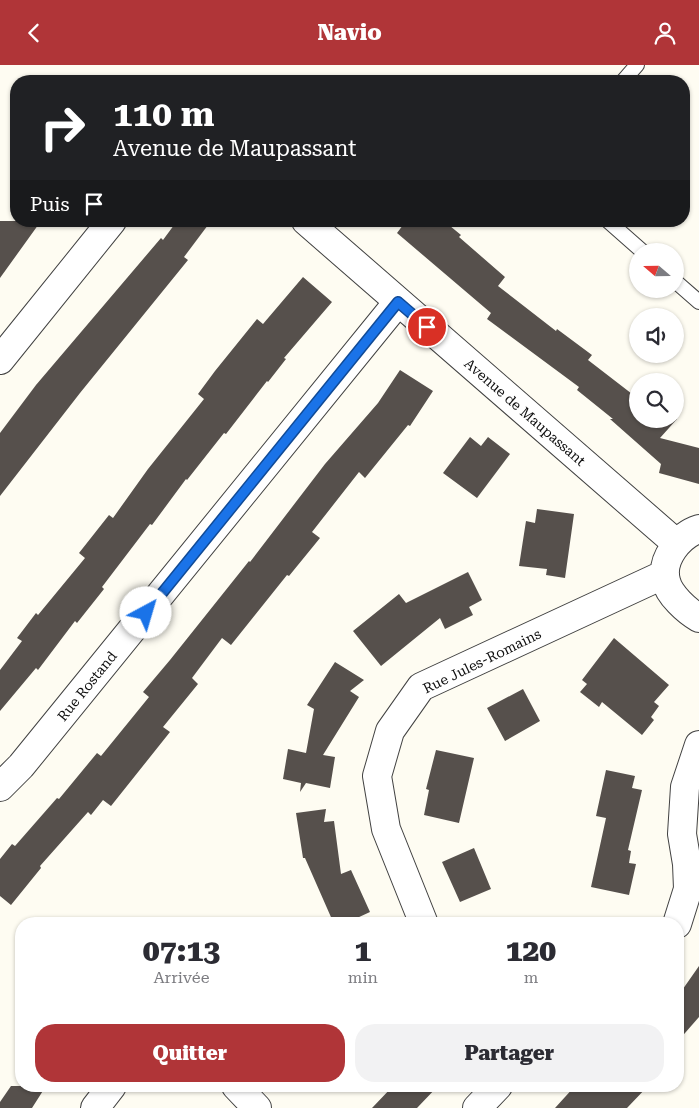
<!DOCTYPE html>
<html lang="fr">
<head>
<meta charset="utf-8">
<style>
  body { margin:0; font-family:"Roboto Serif",serif; background:#f2f2f3; color:#2b2b33; height:100vh; display:flex; flex-direction:column; font-size:19px; white-space:nowrap }
  * { box-sizing:border-box; margin:0 }
  p { font-size:16px; color:#7c7c81 }
  .icon { flex:none; width:28px; height:28px; fill:none; stroke:currentColor; stroke-width:2; stroke-linecap:round; stroke-linejoin:round }
  .map { position:relative; flex:1; overflow:hidden }
  .side { position:absolute; left:15px; top:852px; width:669px; height:175px; display:flex; flex-direction:column; background:#fff; border-radius:20px; box-shadow:0 1px 4px #0004 }
  .side>* { flex:none }
  .hud { position:absolute; left:10px; top:10px; width:680px; height:152px; border-radius:20px; box-shadow:0 1px 4px #0004; background:#202124; color:#fff; overflow:hidden }
  .needle { width:32px; rotate:290deg }
  .buttons { position:absolute; left:629px; top:178px; display:grid; gap:10px }
  .buttons a { display:grid; place-items:center; width:55px; height:55px; border-radius:50%; background:#fff; box-shadow:0 1px 4px #0004; font-size:25px }
  .pin { position:absolute; display:grid; place-items:center; width:42px; height:42px; color:#fff; margin:-21px; border:2px solid #fff; border-radius:50%; box-shadow:0 1px 5px #0007 }
  .me { position:absolute; width:55px; margin:-28px; rotate:39deg; stroke-linejoin:round; filter:drop-shadow(0 0 4px #0008) }
  .turn { display:flex; align-items:center; gap:18px; height:105px; padding:0 20px; font-size:22px }
  .turn .icon { width:65px; height:65px; stroke-width:2.5 }
  .turn b { display:block; font-size:35px; line-height:42px }
  .then { display:flex; align-items:center; height:48px; padding:0 20px; background:#0003; gap:10px; font-size:19px }
  .eta { display:flex; justify-content:space-evenly; align-items:center; height:85px; text-align:center }
  .eta b { font-size:30px; font-weight:800; line-height:35px }
  .primary-button { display:flex; gap:10px; margin-top:auto; padding:10px 20px }
  .primary-button a { flex:1; height:58px; border-radius:20px; background:#b03538; color:#fff; font-size:20px; font-weight:800; line-height:58px; text-align:center }
  .primary-button a+a { background:#f2f2f3; color:#2b2b33 }
  header { display:flex; justify-content:space-between; align-items:center; height:65px; padding:0 20px; background:#b03538; color:#fff; font-size:22px; font-weight:800 }
  .map>svg:first-child { display:block }
</style>
</head>
<body>
<header><svg class="icon" aria-label="back" viewBox="0 0 24 24"><path d="M15 5l-7 7 7 7"/></svg>Navio<svg class="icon" aria-label="person" viewBox="0 0 24 24"><circle cx="12" cy="8" r="4"/><path d="M4 21q1-7 8-7t8 7"/></svg></header>
<div class="map">
<svg width="699" height="1043" viewBox="0 0 699 1043">
  <rect width="100%" height="100%" fill="#fefcf2"/>
  <path fill="#56504c" d="M 0,156 L 41,156 L 0,213 Z
    M 177,156 L 211,156 L 184,192 L 188,195 L 80,328 L 0,431 L 0,368 L 36,320 L 161,173 L 163,175 Z
    M 406,156 L 444,156 L 461,170 L 459,172 L 505,212 L 498,221 L 556,266 L 557,264 L 592,290 L 588,295 L 636,332 L 638,331 L 638,354 L 677,354 L 660,373 L 699,383 L 699,419 L 659,408 L 661,399 L 610,354 L 613,354 L 577,325 L 579,322 L 487,254 L 491,248 L 397,168 Z
    M 303,212 L 332,237 L 284,293 L 286,294 L 268,317 L 267,316 L 226,369 L 224,368 L 187,415 L 186,414 L 152,460 L 150,459 L 102,522 L 104,524 L 77,558 L 75,556 L 38,605 L 36,603 L 0,646 L 0,605 L 22,576 L 17,573 L 36,548 L 38,550 L 85,493 L 79,488 L 109,450 L 113,453 L 148,404 L 204,334 L 198,329 L 215,306 L 257,254 L 263,259 Z
    M 400,305 L 433,326 L 410,361 L 408,360 L 365,413 L 359,407 L 312,467 L 320,473 L 289,511 L 287,510 L 231,580 L 222,573 L 192,613 L 198,619 L 163,662 L 170,667 L 111,741 L 103,735 L 91,750 L 88,747 L 40,801 L 41,803 L 11,840 L 0,831 L 0,794 L 12,779 L 15,781 L 57,733 L 59,734 L 97,688 L 101,691 L 149,632 L 143,627 L 170,595 L 249,496 L 250,497 L 325,399 L 378,338 Z
    M 470,372 L 481,381 L 488,372 L 510,389 L 477,433 L 443,408 Z
    M 537,444 L 574,449 L 565,513 L 546,510 L 547,504 L 519,501 L 526,456 L 535,458 Z
    M 468,507 L 482,535 L 469,542 L 473,550 L 445,564 L 440,553 L 381,601 L 353,566 L 399,529 L 406,538 Z
    M 614,573 L 669,620 L 654,637 L 659,641 L 651,652 L 654,655 L 642,670 L 602,637 L 599,642 L 580,627 L 587,619 L 582,615 Z
    M 335,597 L 364,615 L 350,626 L 359,632 L 323,690 L 335,692 L 330,723 L 306,718 L 300,727 L 301,718 L 283,714 L 288,684 L 306,688 L 314,644 L 307,640 Z
    M 523,624 L 540,656 L 505,676 L 487,643 Z
    M 436,685 L 474,693 L 459,758 L 424,750 L 429,725 L 426,724 Z
    M 606,705 L 635,711 L 632,723 L 642,725 L 628,785 L 631,786 L 629,798 L 636,799 L 629,830 L 591,822 L 606,753 L 596,751 Z
    M 326,744 L 324,757 L 334,756 L 341,809 L 351,805 L 370,847 L 344,859 L 334,859 L 305,793 L 303,793 L 296,748 Z
    M 474,783 L 491,824 L 460,837 L 442,797 Z
    M 699,901 L 699,952 L 678,976 L 678,931 Z
    M 11,1021 L 46,1021 L 32,1043 L 0,1043 L 0,1037 Z
    M 393,1021 L 438,1021 L 417,1043 L 372,1043 Z
    M 575,1021 L 648,1021 L 627,1043 L 555,1043 Z"/>
  <g fill="none" stroke-linecap="round" stroke-linejoin="round">
    <g stroke="#424242" stroke-width="16">
      <path id="lane" d="M 623,16 L 637,0
        M 608,156 L 642,186
        M 675,216 L 699,237"/>
    </g>
    <g stroke="#424242" stroke-width="30">
      <path id="street" d="M 306,156 L 676,478
        M 0,295 L 112,156
        M 699,464 C 680,470 660,494 666,516 C 669,530 687,546 699,553
        M 0,722 L 21,701 L 398,237
        M 424,859 L 386,764 L 377,711 L 390,666 L 421,622 L 665,509
        M 677,859 L 688,824 L 687,799 L 682,769 L 685,722 L 699,680
        M 236,1021 L 257,1043
        M 95,1043 L 112,1021
        M 477,1043 L 498,1021"/>
    </g>
    <use href="#lane" stroke="#fff" stroke-width="14"/>
    <use href="#street" stroke="#fff" stroke-width="28"/>
  </g>
  <g fill="none" stroke-linecap="round" stroke-linejoin="round">
    <g stroke="#114b97" stroke-width="12">
      <path id="route" d="M 146,548 L 398,237 L 427,262"/>
    </g>
    <use href="#route" stroke="#1a73e8" stroke-width="9"/>
  </g>
  <g text-anchor="middle" stroke-width="5" stroke-linejoin="round" paint-order="stroke">
    <g font-size="14" fill="#0f0f0f" stroke="#fff">
      <text transform="translate(525 347) rotate(41)" y="5">Avenue de Maupassant</text>
      <text transform="translate(482 596) rotate(-26)" y="5">Rue Jules-Romains</text>
      <text transform="translate(87 621) rotate(-51)" y="5">Rue Rostand</text>
    </g>
  </g>
</svg>
<div class="buttons">
<a><svg class="needle" viewBox="-14 -14 28 28"><path d="M0-13l5 13h-10z" fill="#e53935"/><path d="M0 13l5-13h-10z" fill="#7c7c81"/></svg></a>
<a><svg class="icon" aria-label="sound" viewBox="0 0 24 24"><path d="M4 9h4l5-4v14l-5-4H4zM17 9q2 3 0 6"/></svg></a>
<a><svg class="icon" aria-label="search" viewBox="0 0 24 24"><circle cx="10" cy="10" r="6"/><path d="M15 15l6 6"/></svg></a>
</div>
<div class="pin" style="left:427px;top:262px;background:#d93025"><svg class="icon" aria-label="arrive" viewBox="0 0 24 24"><path d="M6 21V4h12l-3 4 3 4H6"/></svg></div>
<svg class="me" style="left:146px;top:548px" viewBox="-20 -20 40 40"><circle r="19" fill="#fff"/><path d="M0-13L10 11 0 6-10 11z" fill="#1a73e8"/></svg>
<div class="hud">
<div class="turn"><svg class="icon" aria-label="right" viewBox="0 0 24 24"><path d="M7 20v-9h11M14 6l5 5-5 5"/></svg><div><b>110 m</b>Avenue de Maupassant</div></div>
<div class="then">Puis<svg class="icon" aria-label="arrive" viewBox="0 0 24 24"><path d="M6 21V4h12l-3 4 3 4H6"/></svg></div>
</div>
<section class="side">
<div class="eta">
<div><b>07:13</b><p>Arrivée</p></div>
<div><b>1</b><p>min</p></div>
<div><b>120</b><p>m</p></div>
</div>
<div class="primary-button"><a>Quitter</a><a>Partager</a></div>
</section>
</div>
</body>
</html>
